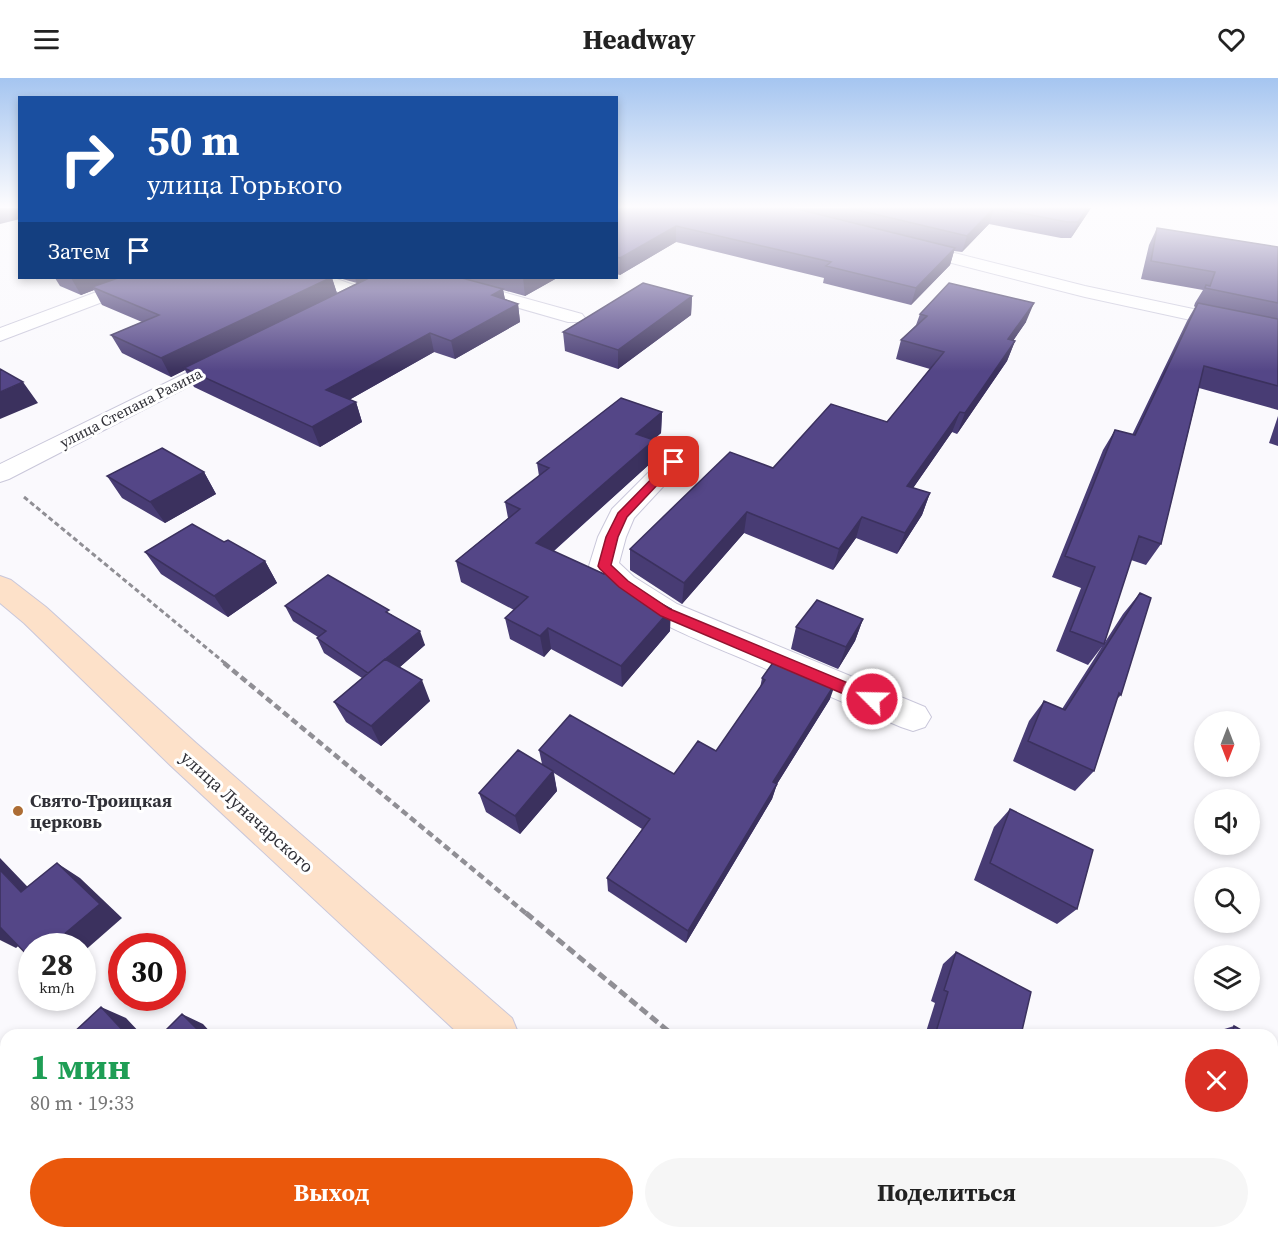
<!DOCTYPE html>
<html lang="ru">
<head>
<meta charset="utf-8">
<style>
  body { margin:0; font-family:"Source Serif 4",serif; background:#f6f6f6; color:#222; height:100vh; display:flex; flex-direction:column; font-size:22px; white-space:nowrap }
  * { box-sizing:border-box; margin:0 }
  p { font-size:20px; color:#767676 }
  .icon { flex:none; width:33px; height:33px; fill:none; stroke:currentColor; stroke-width:2; stroke-linecap:round; stroke-linejoin:round }
  .map { position:relative; flex:1; overflow:hidden }
  .sheet { position:absolute; left:0px; top:951px; width:1278px; height:210px; display:flex; flex-direction:column; background:#fff; border-radius:18px 18px 0 0; box-shadow:0 3px 9px #0003 }
  .sheet>* { flex:none }
  .banner { position:absolute; left:18px; top:18px; width:600px; height:183px; border-radius:0px; box-shadow:0 3px 9px #0003; background:#1a4fa0; color:#fff; overflow:hidden }
  .needle { width:39px; rotate:180deg }
  .buttons { position:absolute; left:1194px; top:633px; display:grid; gap:12px }
  .buttons a { display:grid; place-items:center; width:66px; height:66px; border-radius:50%; background:#fff; box-shadow:0 3px 9px #0003; font-size:30px }
  .speed { position:absolute; left:18px; top:855px; display:flex; gap:12px; font-size:30px; font-weight:700; text-align:center }
  .speed>* { display:grid; place-content:center; width:78px; height:78px; border-radius:50%; background:#fff; box-shadow:0 3px 9px #0003; line-height:1 }
  .speed small { font-size:15px; font-weight:400 }
  .speed .limit { border:9px solid #d22; background:#fff; color:#111 }
  .pin { position:absolute; display:grid; place-items:center; width:51px; height:51px; color:#fff; margin:-26px; border-radius:12px; box-shadow:0 3px 9px #0006 }
  .me { position:absolute; width:66px; margin:-33px; rotate:293deg; stroke-linejoin:round; filter:drop-shadow(0 0 4px #0008) }
  .turn { display:flex; align-items:center; gap:21px; height:126px; padding:0 30px; font-size:27px }
  .turn .icon { width:78px; height:78px; stroke-width:2.5 }
  .turn b { display:block; font-size:42px; line-height:51px }
  .then { display:flex; align-items:center; height:57px; padding:0 30px; background:#0003; gap:12px; font-size:22px }
  .round { display:grid; place-items:center; flex:none; width:63px; height:63px; border-radius:32px; background:#f6f6f6 }
  .summary { display:flex; align-items:center; justify-content:space-between; height:102px; padding:0 30px }
  h1 { font-size:36px; font-weight:700; line-height:45px; color:#1e9e55 }
  .primary-button { display:flex; gap:12px; margin-top:auto; padding:12px 30px }
  .primary-button a { flex:1; height:69px; border-radius:36px; background:#ea580c; color:#fff; font-size:24px; font-weight:700; line-height:69px; text-align:center }
  .primary-button a+a { background:#f6f6f6; color:#222 }
  header { display:flex; justify-content:space-between; align-items:center; height:78px; padding:0 30px; background:#fff; font-size:27px; font-weight:700 }
  .map>svg:first-child { display:block }
</style>
</head>
<body>
<header><svg class="icon" aria-label="menu" viewBox="0 0 24 24"><path d="M4 6h16M4 12h16M4 18h16"/></svg>Headway<svg class="icon" aria-label="heart" viewBox="0 0 24 24"><path d="M12 20l-8-8c-3-5 5-10 8-4 3-6 11-1 8 4z"/></svg></header>
<div class="map">
<svg width="1278" height="1161" viewBox="0 0 1278 1161">
  <rect width="100%" height="100%" fill="#faf9fd"/>
  <g fill="none" stroke-linecap="round" stroke-linejoin="round">
    <g stroke="#c9c7da" stroke-width="2">
      <path id="street" d="M 907,163 L 1085,208 L 1278,249 L 1278,261 L 1085,219 L 901,172 L 899,168 Z
        M 134,200 L 158,200 L 155,204 L 0,263 L 0,250 Z
        M 310,200 L 334,200 L 365,211 L 367,215 L 365,219 L 351,219 L 313,204 Z
        M 425,200 L 452,200 L 582,236 L 585,240 L 582,244 L 568,244 L 428,204 Z
        M 229,274 L 236,276 L 240,280 L 236,284 L 9,401 L 0,404 L 0,386 Z
        M 673,376 L 682,379 L 686,384 L 634,440 L 626,459 L 619,485 L 634,499 L 677,526 L 925,629 L 931,639 L 925,649 L 913,653 L 901,649 C 853,628 805,608 757,587 C 708,565 618,535 589,488 L 598,459 L 612,431 L 664,379 Z"/>
    </g>
    <g stroke="#c9c7da" stroke-width="2">
      <path id="secondary" d="M 0,498 L 11,502 L 46,529 L 196,665 L 512,940 L 519,957 L 460,957 L 170,687 L 24,545 L 0,525 Z
        M 688,1155 L 748,1155 L 750,1161 L 691,1161 Z"/>
    </g>
    <path stroke="#908f95" stroke-width="3" stroke-dasharray="5 3" stroke-linecap="butt" d="M 24,419 L 226,586"/>
    <path stroke="#908f95" stroke-width="4.5" stroke-dasharray="7 4" stroke-linecap="butt" d="M 224,585 L 528,837"/>
    <path stroke="#908f95" stroke-width="5" stroke-dasharray="9 4.5" stroke-linecap="butt" d="M 526,835 L 673,957
      M 928,1155 L 936,1161"/>
    <use href="#street" fill="#fff" fill-rule="evenodd"/>
    <use href="#secondary" fill="#fde1c9" fill-rule="evenodd"/>
  </g>
  <path fill="#483c74" d="M 616,130 L 1091,130 L 1071,160 L 1061,160 L 989,146 L 962,174 L 954,173 L 950,187 L 911,227 L 823,205 L 824,200 L 676,164 L 620,197 L 616,196 Z
    M 1157,150 L 1278,169 L 1278,332 L 1199,310 L 1161,466 L 1146,487 L 1131,482 L 1104,566 L 1088,587 L 1056,573 L 1081,510 L 1052,499 L 1103,372 L 1115,352 L 1132,357 L 1187,243 L 1195,229 L 1194,228 L 1195,225 L 1203,212 L 1141,201 L 1149,167 Z
    M 55,200 L 332,200 L 337,215 L 357,205 L 339,200 L 557,200 L 525,218 L 503,212 L 505,221 L 518,226 L 520,244 L 455,281 L 434,274 L 349,322 L 356,324 L 362,344 L 320,369 L 194,309 L 185,292 L 171,299 L 122,275 L 111,257 L 142,244 L 102,227 L 94,212 L 81,217 L 60,208 Z
    M 692,218 L 691,237 L 618,291 L 565,273 L 563,254 Z
    M 920,236 L 1026,244 L 1013,263 L 1015,263 L 1007,283 L 974,331 L 957,356 L 952,354 L 913,410 L 930,415 L 922,437 L 897,476 L 856,460 L 833,492 L 744,455 L 682,526 L 630,492 L 630,471 L 773,390 L 887,344 L 930,291 L 896,281 L 901,262 L 916,247 Z
    M 662,334 L 661,355 L 653,362 L 653,383 L 554,473 L 670,553 L 622,609 L 551,571 L 544,579 L 510,561 L 505,540 L 514,532 L 461,504 L 456,483 L 508,440 L 505,424 L 539,398 L 537,385 Z
    M 1278,338 L 1278,368 L 1269,365 Z
    M 204,394 L 216,416 L 165,445 L 122,420 L 107,398 Z
    M 145,474 L 265,483 L 277,505 L 228,539 L 161,496 Z
    M 1140,515 L 1121,617 L 1117,621 L 1094,693 L 1075,713 L 1013,683 L 1029,643 L 1044,623 L 1062,631 L 1123,536 Z
    M 285,528 L 391,536 L 425,567 L 400,589 L 430,623 L 381,668 L 346,644 L 334,624 L 362,600 L 324,575 L 317,560 L 318,559 L 293,543 Z
    M 863,541 L 855,563 L 838,591 L 791,571 L 796,549 Z
    M 762,600 L 830,621 L 777,706 L 772,721 L 686,865 L 608,813 L 607,800 L 642,751 L 554,695 L 557,713 L 520,756 L 486,734 L 479,715 L 542,686 L 539,672 L 674,696 L 716,673 L 760,610 Z
    M 1010,731 L 1077,831 L 1057,846 L 974,802 L 994,749 Z
    M 956,874 L 1021,957 L 925,957 L 935,925 L 931,923 L 943,886 Z
    M 1234,948 L 1250,957 L 1217,957 L 1218,953 Z
    M 1278,1042 L 1278,1153 L 1272,1149 L 1272,1043 Z
    M 1056,1155 L 1202,1155 L 1211,1161 L 1054,1161 Z"/>
  <path fill="#3b315e" d="M 0,130 L 20,130 L 20,141 L 0,146 Z
    M 994,130 L 989,146 L 962,174 L 967,158 Z
    M 1087,130 L 1091,130 L 1071,160 L 1078,144 Z
    M 676,148 L 676,164 L 620,197 L 620,180 Z
    M 955,170 L 950,187 L 911,227 L 916,210 Z
    M 71,200 L 129,200 L 92,209 L 94,212 L 81,217 Z
    M 330,200 L 332,200 L 337,216 L 184,290 L 185,292 L 171,299 L 161,280 Z
    M 355,200 L 371,200 L 357,206 Z
    M 523,200 L 557,200 L 525,218 Z
    M 503,211 L 506,229 L 492,217 Z
    M 692,218 L 691,237 L 618,291 L 618,272 Z
    M 1034,225 L 1026,244 L 1000,281 L 1008,261 Z
    M 518,226 L 520,244 L 455,281 L 451,263 Z
    M 430,255 L 434,274 L 333,331 L 326,312 Z
    M 1015,263 L 1007,283 L 957,356 L 965,335 Z
    M 23,304 L 38,325 L 0,341 L 0,314 Z
    M 356,324 L 362,344 L 320,369 L 312,349 Z
    M 662,334 L 661,355 L 636,377 L 636,356 Z
    M 960,334 L 952,354 L 900,429 L 907,408 Z
    M 654,362 L 653,383 L 539,486 L 536,465 Z
    M 204,394 L 216,416 L 165,445 L 150,424 Z
    M 930,415 L 922,437 L 897,476 L 905,455 Z
    M 747,434 L 744,455 L 682,526 L 684,505 Z
    M 862,439 L 856,460 L 833,492 L 839,471 Z
    M 265,483 L 277,505 L 228,539 L 214,518 Z
    M 671,531 L 670,553 L 622,609 L 621,588 Z
    M 863,541 L 855,563 L 838,591 L 846,569 Z
    M 548,550 L 551,571 L 544,579 L 540,558 Z
    M 420,553 L 425,567 L 376,610 L 369,595 Z
    M 422,602 L 430,623 L 381,668 L 371,648 Z
    M 836,604 L 830,621 L 777,706 L 772,721 L 686,865 L 688,853 L 773,704 Z
    M 553,693 L 557,713 L 520,756 L 515,738 Z
    M 0,780 L 46,828 L 21,814 L 0,792 Z
    M 57,785 L 80,800 L 122,840 L 82,875 L 82,868 L 50,868 Z
    M 0,848 L 26,861 L 16,870 L 0,862 Z
    M 101,929 L 126,940 L 142,957 L 127,957 Z
    M 182,936 L 203,946 L 213,957 L 203,957 Z"/>
  <path fill="#544687" stroke="#3b315e" stroke-width="1.5" d="M 616,130 L 793,130 L 955,170 L 916,210 L 826,188 L 831,184 L 676,148 L 620,180 L 616,179 Z
    M 849,130 L 994,130 L 967,158 Z
    M 995,130 L 1087,130 L 1078,144 L 1067,144 Z
    M 1157,150 L 1278,169 L 1278,225 L 1205,210 L 1206,207 L 1210,208 L 1215,194 L 1151,183 Z
    M 118,200 L 330,200 L 161,280 L 111,257 L 159,237 L 92,209 Z
    M 369,200 L 462,200 L 503,211 L 492,217 L 518,226 L 451,263 L 430,255 L 326,312 L 356,324 L 312,349 L 184,290 Z
    M 643,205 L 692,218 L 618,272 L 563,254 Z
    M 949,205 L 1034,225 L 1008,261 L 1015,263 L 982,311 L 965,335 L 960,334 L 907,408 L 930,415 L 905,455 L 862,439 L 839,471 L 747,434 L 684,505 L 630,471 L 730,374 L 773,390 L 831,326 L 887,344 L 944,274 L 901,262 L 927,238 L 920,236 Z
    M 1198,225 L 1278,241 L 1278,308 L 1204,288 L 1161,466 L 1139,458 L 1104,566 L 1070,553 L 1095,489 L 1065,478 L 1115,352 L 1135,357 Z
    M 0,291 L 23,304 L 0,314 Z
    M 621,320 L 662,334 L 636,356 L 654,362 L 536,465 L 604,496 L 608,492 L 641,515 L 671,531 L 621,588 L 548,550 L 540,558 L 505,540 L 528,519 L 456,483 L 520,431 L 505,424 L 549,390 L 537,385 Z
    M 162,370 L 204,394 L 150,424 L 107,398 Z
    M 192,446 L 224,464 L 228,462 L 265,483 L 214,518 L 145,474 Z
    M 328,497 L 389,532 L 386,534 L 420,553 L 368,595 L 317,560 L 326,553 L 285,528 Z
    M 1140,515 L 1151,520 L 1121,617 L 1119,615 L 1094,693 L 1028,663 L 1044,623 L 1065,632 Z
    M 817,522 L 863,541 L 846,569 L 796,549 Z
    M 777,579 L 836,604 L 773,704 L 777,706 L 688,853 L 607,800 L 650,741 L 539,672 L 570,637 L 674,696 L 698,663 L 716,673 L 765,602 L 762,600 Z
    M 385,581 L 422,602 L 371,648 L 334,624 Z
    M 518,672 L 553,693 L 515,738 L 479,715 Z
    M 1010,731 L 1093,772 L 1077,831 L 990,785 Z
    M 57,785 L 100,826 L 50,868 L 32,868 L 32,882 L 0,849 L 0,792 L 21,814 Z
    M 956,874 L 1031,914 L 1021,957 L 935,957 L 948,914 L 944,912 Z
    M 101,929 L 127,957 L 71,957 Z
    M 182,936 L 203,957 L 161,957 Z
    M 1234,948 L 1250,957 L 1232,957 Z
    M 1272,970 L 1275,972 L 1272,997 Z
    M 1082,1155 L 1202,1155 L 1211,1161 L 1081,1161 Z"/>
  <linearGradient id="sky" x2="0" y2="1"><stop stop-color="#a5c5f0"/><stop offset="0.44" stop-color="#fdfcfe"/><stop offset="1" stop-color="#fdfcfe" stop-opacity="0"/></linearGradient>
  <rect width="1278" height="293" fill="url(#sky)"/>
  <path fill="#e11d48" stroke="#92132f" stroke-width="1.5" d="M 674,381 L 677,382 L 677,386 L 627,439 L 618,459 L 611,487 L 628,503 L 670,531 L 877,617 L 879,621 L 877,626 L 867,626 L 661,538 L 619,509 L 600,491 L 598,488 L 606,459 L 618,435 L 670,382 Z"/>
  <circle fill="#ad6d35" stroke="#fff" stroke-width="2" cx="18" cy="733" r="6"/>
  <g text-anchor="middle" stroke-width="6" stroke-linejoin="round" paint-order="stroke">
    <g font-size="15" fill="#303037" stroke="#fff">
      <text transform="translate(131 330) rotate(-27)" y="5">улица Степана Разина</text>
    </g>
    <g font-size="18" font-weight="bold" fill="#303037" stroke="#fff" text-anchor="start">
      <text x="30" y="729">Свято-Троицкая<tspan x="30" dy="21">церковь</tspan></text>
    </g>
    <g font-size="18" fill="#303037" stroke="#fff">
      <text transform="translate(247 734) rotate(42)" y="6">улица Луначарского</text>
    </g>
  </g>
</svg>
<div class="buttons">
<a><svg class="needle" viewBox="-14 -14 28 28"><path d="M0-13l5 13h-10z" fill="#e53935"/><path d="M0 13l5-13h-10z" fill="#767676"/></svg></a>
<a><svg class="icon" aria-label="sound" viewBox="0 0 24 24"><path d="M4 9h4l5-4v14l-5-4H4zM17 9q2 3 0 6"/></svg></a>
<a><svg class="icon" aria-label="search" viewBox="0 0 24 24"><circle cx="10" cy="10" r="6"/><path d="M15 15l6 6"/></svg></a>
<a><svg class="icon" aria-label="layers" viewBox="0 0 24 24"><path d="M12 4l9 5-9 5-9-5zM3 14l9 5 9-5"/></svg></a>
</div>
<div class="speed"><div>28<small>km/h</small></div><div class="limit">30</div></div>
<div class="pin" style="left:674px;top:384px;background:#d93025"><svg class="icon" aria-label="arrive" viewBox="0 0 24 24"><path d="M6 21V4h12l-3 4 3 4H6"/></svg></div>
<svg class="me" style="left:872px;top:621px" viewBox="-20 -20 40 40"><circle r="17" fill="#e11d48" stroke="#fff" stroke-width="3"/><path d="M0-11L8 9 0 5-8 9z" fill="#fff"/></svg>
<div class="banner">
<div class="turn"><svg class="icon" aria-label="right" viewBox="0 0 24 24"><path d="M7 20v-9h11M14 6l5 5-5 5"/></svg><div><b>50 m</b>улица Горького</div></div>
<div class="then">Затем<svg class="icon" aria-label="arrive" viewBox="0 0 24 24"><path d="M6 21V4h12l-3 4 3 4H6"/></svg></div>
</div>
<section class="sheet">
<div class="summary"><div><h1>1 мин</h1><p>80 m · 19:33</p></div><a class="round" style="background:#d93025;color:#fff"><svg class="icon" aria-label="close" viewBox="0 0 24 24"><path d="M6 6l12 12M18 6L6 18"/></svg></a></div>
<div class="primary-button"><a>Выход</a><a>Поделиться</a></div>
</section>
</div>
</body>
</html>
